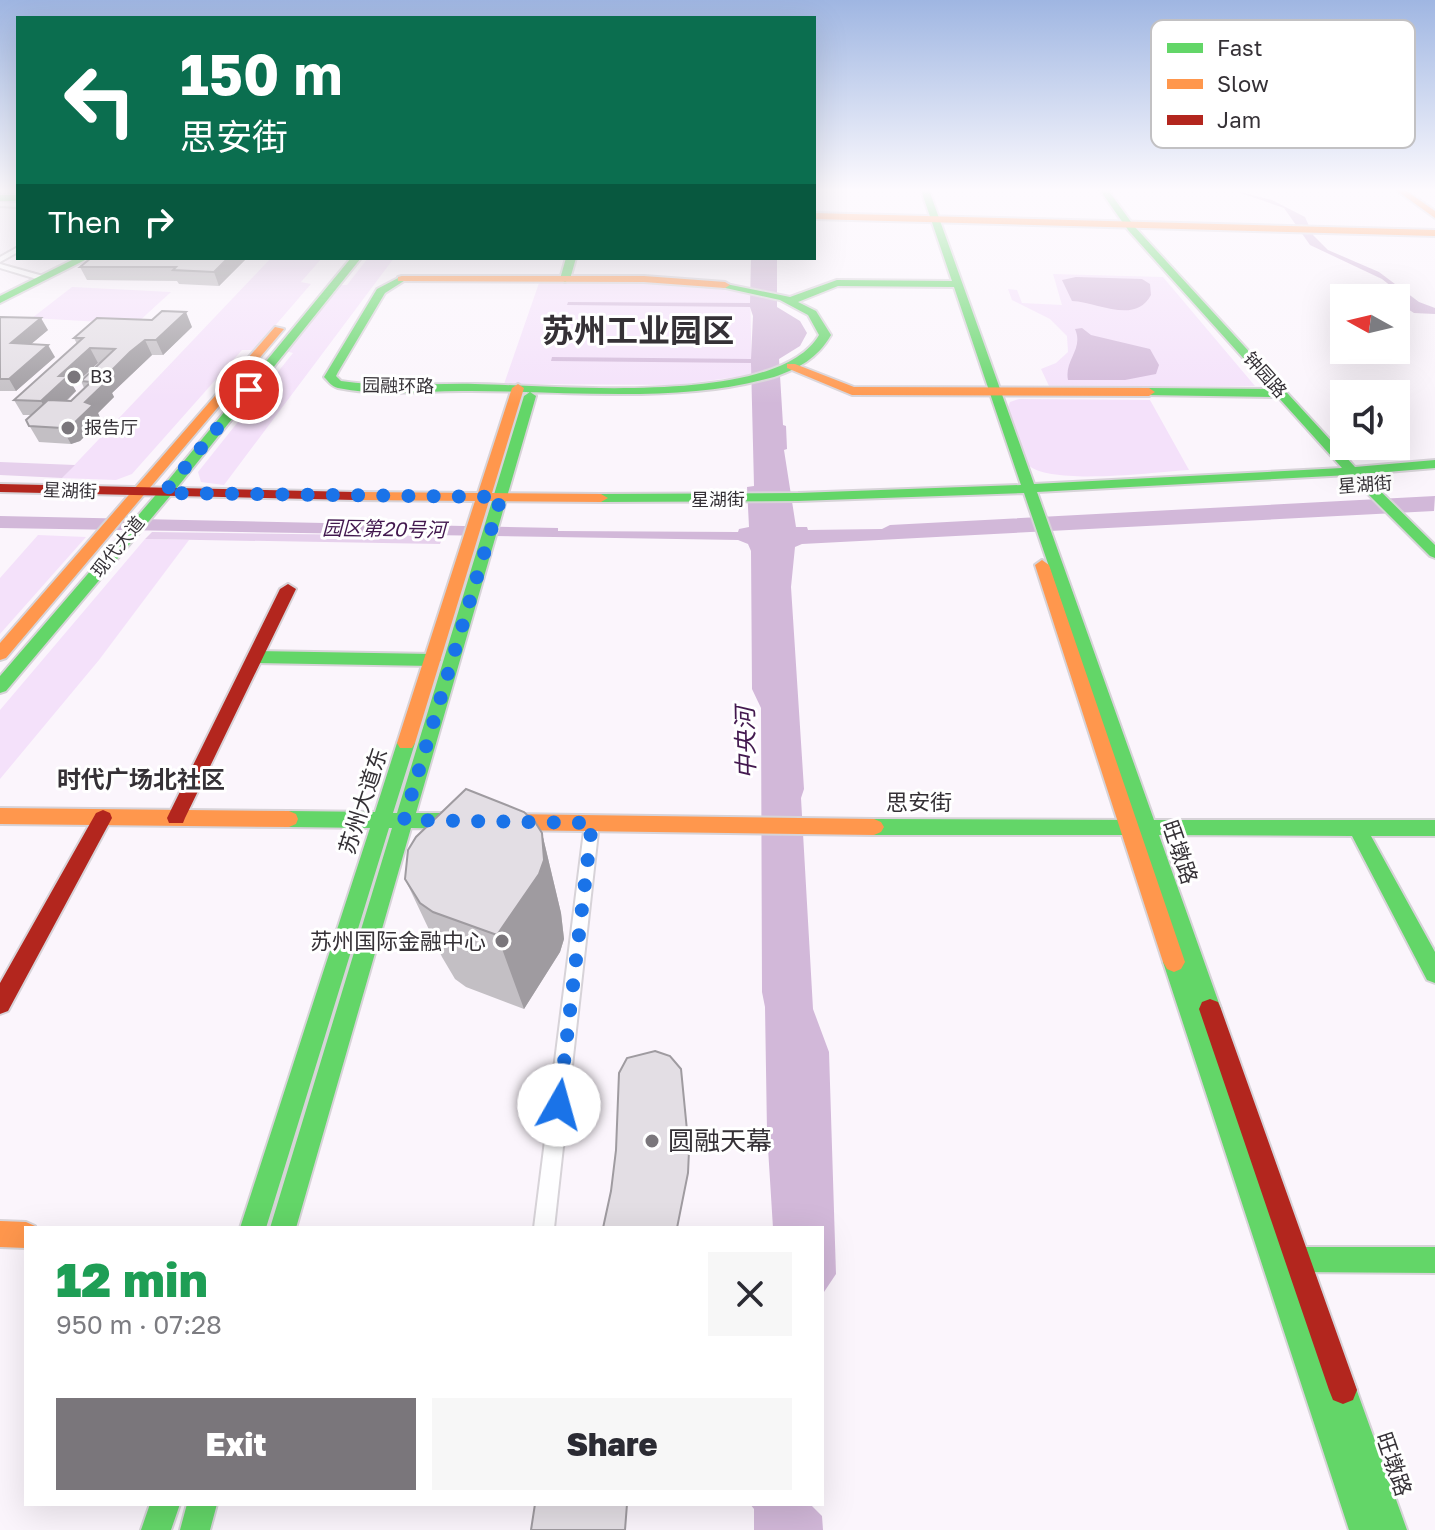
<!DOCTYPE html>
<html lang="en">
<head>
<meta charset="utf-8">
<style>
  body { margin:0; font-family:"Golos Text","Noto Sans SC",sans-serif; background:#f7f7f7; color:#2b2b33; height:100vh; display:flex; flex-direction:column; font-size:30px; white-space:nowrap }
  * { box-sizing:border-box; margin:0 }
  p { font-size:26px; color:#7c7c81 }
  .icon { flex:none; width:44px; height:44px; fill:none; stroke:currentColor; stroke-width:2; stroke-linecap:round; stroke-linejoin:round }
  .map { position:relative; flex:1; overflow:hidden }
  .details { position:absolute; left:24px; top:1226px; width:800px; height:280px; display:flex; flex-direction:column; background:#fff; border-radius:0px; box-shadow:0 8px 32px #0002 }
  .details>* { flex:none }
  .banner { position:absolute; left:16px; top:16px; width:800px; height:244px; border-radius:0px; box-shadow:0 8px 32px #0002; background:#0b6e4f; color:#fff; overflow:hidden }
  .needle { width:52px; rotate:278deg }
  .fabs { position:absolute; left:1330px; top:284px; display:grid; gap:16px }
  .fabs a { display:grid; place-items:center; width:80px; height:80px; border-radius:0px; background:#fff; box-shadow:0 8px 32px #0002; font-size:40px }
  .pin { position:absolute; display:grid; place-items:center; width:68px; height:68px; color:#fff; margin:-34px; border:4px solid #fff; border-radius:50%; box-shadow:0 2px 8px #0007 }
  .me { position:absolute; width:88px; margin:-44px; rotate:7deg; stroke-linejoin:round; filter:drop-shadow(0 0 6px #0008) }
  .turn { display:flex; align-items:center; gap:28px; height:168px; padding:0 32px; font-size:36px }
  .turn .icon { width:104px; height:104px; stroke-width:2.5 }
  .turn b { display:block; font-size:56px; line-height:68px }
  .then { display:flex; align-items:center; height:76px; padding:0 32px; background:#0003; gap:16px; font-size:30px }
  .round { display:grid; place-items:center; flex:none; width:84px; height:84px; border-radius:0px; background:#f7f7f7 }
  .summary { display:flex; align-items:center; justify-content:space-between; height:136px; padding:0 32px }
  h1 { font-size:48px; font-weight:800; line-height:60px; color:#1e9e55 }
  .button { display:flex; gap:16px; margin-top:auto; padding:16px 32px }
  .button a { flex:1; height:92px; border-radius:0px; background:#7a767b; color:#fff; font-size:32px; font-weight:800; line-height:92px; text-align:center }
  .button a+a { background:#f7f7f7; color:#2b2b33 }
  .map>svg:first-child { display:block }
</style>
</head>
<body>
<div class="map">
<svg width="1435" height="1530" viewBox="0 0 1435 1530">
  <rect width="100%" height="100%" fill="#fbf5fc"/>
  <path fill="#f4e1fa" d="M 271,258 L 322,258 L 301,282 L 311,284 L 254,350 L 242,350 L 132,474 L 116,480 L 62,478 Z
    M 368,258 L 394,258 L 224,485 L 201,482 L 198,472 L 293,353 L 285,351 L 339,285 L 347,285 Z
    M 1053,274 L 1163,277 L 1255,386 L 1049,386 L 1041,369 L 1056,363 L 1068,352 L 1067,336 L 1050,319 L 1012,300 L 1008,289 L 1017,290 L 1022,303 L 1062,305 Z
    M 539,283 L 684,284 L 750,294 L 752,375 L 676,385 L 504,384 Z
    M 72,287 L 171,292 L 136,324 L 32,318 Z
    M 1019,399 L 1150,400 L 1189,470 C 1155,472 1051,486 1028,465 L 1008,407 L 1010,402 Z
    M 38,535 L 86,537 L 0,634 L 0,578 Z
    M 145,539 L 189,540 L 99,660 L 0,779 L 0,710 Z"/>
  <path fill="#e6d0ec" d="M 0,462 L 75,465 L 62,478 L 0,475 Z
    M 152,532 L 443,536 L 440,544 L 145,539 Z"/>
  <path fill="#d2b8d9" d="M 1232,190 L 1272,200 L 1305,217 L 1313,235 L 1328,250 L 1379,272 L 1419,302 L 1435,308 L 1435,314 L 1414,313 L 1403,306 L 1410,301 L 1382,279 L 1310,245 L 1284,208 Z
    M 751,258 L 777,258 L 777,307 L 800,321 L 807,333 L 800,346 L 779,359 L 783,425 L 786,426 L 787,449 L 784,450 L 796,527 L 807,527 L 808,530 L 882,529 L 890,525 L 1435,496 L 1434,511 L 802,544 L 795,547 L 791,587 L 804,789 L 801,798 L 813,1009 L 829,1052 L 836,1274 L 822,1295 L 822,1228 L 773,1228 L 767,1132 L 765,1007 L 762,992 L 761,708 L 752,689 L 751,551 L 748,544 L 738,540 L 0,528 L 0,516 L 558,528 L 558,531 L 738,532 L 739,529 L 749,527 L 747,487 L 754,486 L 751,363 L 551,361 L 552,357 L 751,359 L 753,316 L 750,307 L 567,305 L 568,302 L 750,303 Z
    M 1076,277 L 1142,279 L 1150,284 L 1151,295 C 1135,325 1098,302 1072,301 L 1062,280 Z
    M 1082,328 L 1091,335 L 1150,349 L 1159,365 L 1156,374 L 1125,380 L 1068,380 C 1064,360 1084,349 1075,329 Z
    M 750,1504 L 810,1504 L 822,1516 L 823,1530 L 754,1530 L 754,1509 Z"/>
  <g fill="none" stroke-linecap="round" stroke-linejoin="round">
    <g stroke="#d7d3d8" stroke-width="4">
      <path id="street" d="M 0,202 L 18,203 L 18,207 L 0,206 Z
        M 18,247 L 18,252 L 0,262 L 0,257 Z
        M 0,264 L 43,276 L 44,278 L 40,280 L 0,268 Z
        M 592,817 L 597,819 L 599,823 L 554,1228 L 534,1228 L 585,823 L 587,819 Z"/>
    </g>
    <g stroke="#d7d3d8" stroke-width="4">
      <path id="fast" d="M 921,190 L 929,190 L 1034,484 L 1342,468 L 1278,397 L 1145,395 L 1145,389 L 1149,388 L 1271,389 L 1128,230 L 1100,190 L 1108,190 L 1134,226 L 1355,467 L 1435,460 L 1435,468 L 1363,474 L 1435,545 L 1435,558 L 1430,556 L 1349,475 L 1037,492 L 1154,820 L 1435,820 L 1435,836 L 1371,836 L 1435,952 L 1435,983 L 1427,980 L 1352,836 L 1159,835 L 1221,1009 L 1218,1016 L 1210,1019 L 1203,1017 L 1282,1247 L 1435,1247 L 1435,1273 L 1291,1272 L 1330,1387 L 1333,1380 L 1343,1376 L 1353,1380 L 1407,1530 L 1349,1530 L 1163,962 L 1167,955 L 1174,952 L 1181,955 L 1140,835 L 874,835 L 867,832 L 864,827 L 867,822 L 874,819 L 1135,820 L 1024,493 L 798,501 L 601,502 L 594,498 L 601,494 L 798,493 L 1021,485 L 954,287 L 838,286 L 798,302 L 816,311 L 831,335 C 818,358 798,369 774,377 C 748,384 722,389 696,391 C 621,398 546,391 471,391 C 428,390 381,397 338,388 C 331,386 329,382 324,377 L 377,289 L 402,276 L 407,279 L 385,293 L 338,372 L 336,376 L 341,381 C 385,388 430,383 475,384 C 551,385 777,408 819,335 L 808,315 L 780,300 L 721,287 L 721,283 L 790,297 L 837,280 L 952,281 Z
        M 0,195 L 18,195 L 18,201 L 0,201 Z
        M 76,258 L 89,258 L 0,303 L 0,296 Z
        M 351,258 L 361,258 L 176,489 L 6,691 L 0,693 L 0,676 L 166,483 Z
        M 566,258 L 576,258 L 570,279 L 565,282 L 560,279 Z
        M 530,392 L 536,396 L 416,813 L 460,813 L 467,816 L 469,821 L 467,826 L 460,829 L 411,828 L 296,1228 L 270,1228 L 392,828 L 389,828 L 266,1228 L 240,1228 L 370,828 L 289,827 L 282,824 L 280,819 L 282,814 L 289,811 L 375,812 L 397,743 L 406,736 L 415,743 L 393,813 L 397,813 L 524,396 Z
        M 255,651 L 433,654 L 441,660 L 433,666 L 255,663 L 247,657 Z
        M 150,1504 L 180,1504 L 171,1530 L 141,1530 Z
        M 187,1504 L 217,1504 L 210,1530 L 180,1530 Z"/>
    </g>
    <g stroke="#d7d3d8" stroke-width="4">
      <path id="slow" d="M 1396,190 L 1405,190 L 1435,211 L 1435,218 Z
        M 814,213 L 1435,230 L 1435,236 L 814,219 Z
        M 402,276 L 644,276 L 725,282 L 730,285 L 725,288 L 644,282 L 398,281 L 398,277 Z
        M 275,327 L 284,329 L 6,658 L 0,660 L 0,643 Z
        M 787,364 L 795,364 L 854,387 L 1149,388 L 1155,392 L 1149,396 L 852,395 L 787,368 Z
        M 518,384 L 524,388 L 492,493 L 601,494 L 608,498 L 601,502 L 489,501 L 415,743 L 412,748 L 400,748 L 397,743 L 475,501 L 355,500 L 348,496 L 355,492 L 478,493 L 512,388 Z
        M 1042,560 L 1049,565 L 1185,962 L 1181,969 L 1174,972 L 1167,969 L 1163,962 L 1035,565 Z
        M 0,808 L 289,811 L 296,814 L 298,819 L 296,824 L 289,827 L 0,824 Z
        M 508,814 L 874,819 L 881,822 L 884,827 L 881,832 L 874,835 L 508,830 L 501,827 L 499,822 L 501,817 Z
        M 0,1221 L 26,1222 L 35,1226 L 26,1228 L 26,1248 L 0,1247 Z"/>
    </g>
    <g stroke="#d7d3d8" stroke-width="4">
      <path id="jam" d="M 0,484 L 355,492 L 362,496 L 355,500 L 0,492 Z
        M 288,584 L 296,589 L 185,818 L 183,823 L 169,823 L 167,818 L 280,589 Z
        M 103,810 L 110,813 L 112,818 L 8,1011 L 0,1014 L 0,983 L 96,813 Z
        M 1210,999 L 1218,1002 L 1221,1009 L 1357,1390 L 1353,1400 L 1343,1404 L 1333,1400 L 1329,1390 L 1199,1009 L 1202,1002 Z"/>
    </g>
    <use href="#street" fill="#fefeff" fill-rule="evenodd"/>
    <use href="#fast" fill="#63d668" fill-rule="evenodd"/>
    <use href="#slow" fill="#ff974d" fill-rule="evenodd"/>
    <use href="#jam" fill="#b3261e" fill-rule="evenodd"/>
  </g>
  <path fill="#c3bfc4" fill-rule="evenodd" d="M 247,258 L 219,286 L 179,284 L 177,281 L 87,280 L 80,267 Z
    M 0,317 L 48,330 L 31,344 L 55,357 L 16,391 L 0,391 Z
    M 192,327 L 163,355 L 152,355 L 112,393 L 114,397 L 98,413 L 101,420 L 80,441 L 71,444 L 39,442 L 26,420 L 31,415 L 23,415 L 14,400 L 77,344 L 74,338 ZM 98,363 L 100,363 L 81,381 L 84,388 L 71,401 L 67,401 L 76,391 L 73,386 Z
    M 542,833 L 561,913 L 564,939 L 560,952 L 524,1009 L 466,987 L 455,979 L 442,957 L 405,879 Z"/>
  <path fill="#9f9ba0" d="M 228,258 L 247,258 L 219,286 L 214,272 Z
    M 186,312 L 192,327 L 163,355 L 156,340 Z
    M 41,318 L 48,330 L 18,355 L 11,343 Z
    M 145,340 L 152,355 L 112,393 L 114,397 L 98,413 L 101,420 L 80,441 L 71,444 L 62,428 L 85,402 L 100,382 L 130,352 Z
    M 48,345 L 55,357 L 16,391 L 9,379 Z
    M 90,348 L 98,363 L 73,386 L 76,391 L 50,416 L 41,401 L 59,376 Z
    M 542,833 L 561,913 L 564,939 L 560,952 L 524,1009 L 497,935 Z"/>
  <path fill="#e3dee4" stroke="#9f9ba0" stroke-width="2" d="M 91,258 L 228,258 L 214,272 L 173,270 L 176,267 L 80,267 Z
    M 162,311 L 186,312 L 156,340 L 145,340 L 130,352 L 100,382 L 106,382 L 85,402 L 93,405 L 71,426 L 62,428 L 29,426 L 26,420 L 48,400 L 71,401 L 91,382 L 81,381 L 115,349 L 90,348 L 59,376 L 68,376 L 41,401 L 14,400 L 83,338 L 74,338 L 97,318 L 152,320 Z
    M 0,317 L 41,318 L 11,343 L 48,345 L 9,379 L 0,379 Z
    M 466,789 L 524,812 L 535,822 L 542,833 L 544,860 L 539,874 L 497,935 L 433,912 L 420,903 L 405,879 L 408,850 L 416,837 Z
    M 655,1051 L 670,1056 L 681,1069 L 689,1151 L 688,1173 L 677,1228 L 603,1228 L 611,1191 L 616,1150 L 619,1073 L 627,1058 Z
    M 535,1504 L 627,1504 L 625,1530 L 531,1530 Z"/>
  <linearGradient id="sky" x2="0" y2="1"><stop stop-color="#9fb6e2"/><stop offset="0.47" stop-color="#fdfafe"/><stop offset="1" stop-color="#fdfafe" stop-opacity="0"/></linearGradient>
  <rect width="1435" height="404" fill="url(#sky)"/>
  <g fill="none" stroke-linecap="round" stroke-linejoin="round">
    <path stroke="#1a73e8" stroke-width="14" stroke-dasharray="0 25.2" d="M 249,390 L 164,493 L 501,497 L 404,820 L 592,823 L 559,1105"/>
  </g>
  <g fill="#7a767b" stroke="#fff" stroke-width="3">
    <circle cx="74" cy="377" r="8"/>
    <circle cx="68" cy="428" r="8"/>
    <circle cx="502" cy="941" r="8"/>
    <circle cx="652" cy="1141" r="8"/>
  </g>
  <g text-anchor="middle" stroke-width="6" stroke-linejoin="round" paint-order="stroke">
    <g font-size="18" fill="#353136" stroke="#fff">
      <text transform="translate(1265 375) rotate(48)" y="6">钟园路</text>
      <text transform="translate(398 386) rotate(1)" y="6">园融环路</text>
      <text transform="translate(1365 485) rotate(-4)" y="6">星湖街</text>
      <text transform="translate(70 491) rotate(2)" y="6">星湖街</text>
      <text x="718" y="506">星湖街</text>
      <text transform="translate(118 547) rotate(-51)" y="6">现代大道</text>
    </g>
    <g font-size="18" fill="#353136" stroke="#fff" text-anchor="start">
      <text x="90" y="383">B3</text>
      <text x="84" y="434">报告厅</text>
    </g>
    <g font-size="20" font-style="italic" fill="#43194f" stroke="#fff">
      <text transform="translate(384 529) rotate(1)" y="7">园区第20号河</text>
    </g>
    <g font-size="22" fill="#353136" stroke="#fff">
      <text transform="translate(363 801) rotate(-72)" y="8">苏州大道东</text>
      <text x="919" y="810">思安街</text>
      <text transform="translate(1180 852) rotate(71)" y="8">旺墩路</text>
      <text transform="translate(1394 1464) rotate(71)" y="8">旺墩路</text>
    </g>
    <g font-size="22" fill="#353136" stroke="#fff" text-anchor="end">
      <text x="486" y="949">苏州国际金融中心</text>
    </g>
    <g font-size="24" font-style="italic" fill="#43194f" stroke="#fff">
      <text transform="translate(746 743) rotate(-91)" y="8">中央河</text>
    </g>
    <g font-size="24" font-weight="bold" fill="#353136" stroke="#fff">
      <text x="141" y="788">时代广场北社区</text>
    </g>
    <g font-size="26" fill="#353136" stroke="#fff" text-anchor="start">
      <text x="668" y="1150">圆融天幕</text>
    </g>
    <g font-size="32" font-weight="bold" fill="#353136" stroke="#fff">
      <text x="638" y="342">苏州工业园区</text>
    </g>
  </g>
  <rect x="1151" y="20" width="264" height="128" rx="12" fill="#fff" stroke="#c2c1c3" stroke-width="2"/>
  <rect x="1167" y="43" width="36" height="10" fill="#63d668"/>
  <rect x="1167" y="79" width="36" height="10" fill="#ff974d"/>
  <rect x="1167" y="115" width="36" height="10" fill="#b3261e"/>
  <g font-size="22" fill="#353136">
    <text x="1217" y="56">Fast</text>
    <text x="1217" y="92">Slow</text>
    <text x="1217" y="128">Jam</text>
  </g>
</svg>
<div class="fabs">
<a><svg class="needle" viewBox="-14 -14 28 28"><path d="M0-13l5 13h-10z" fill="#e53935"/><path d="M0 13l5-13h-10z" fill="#7c7c81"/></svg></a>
<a><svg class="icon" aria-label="sound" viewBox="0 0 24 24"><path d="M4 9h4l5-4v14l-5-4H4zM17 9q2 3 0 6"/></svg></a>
</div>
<div class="pin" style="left:249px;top:390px;background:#d93025"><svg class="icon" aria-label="arrive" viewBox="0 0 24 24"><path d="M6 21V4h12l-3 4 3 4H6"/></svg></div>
<svg class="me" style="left:559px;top:1105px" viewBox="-20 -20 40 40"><circle r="19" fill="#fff"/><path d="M0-13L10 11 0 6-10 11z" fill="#1a73e8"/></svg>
<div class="banner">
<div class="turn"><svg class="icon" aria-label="left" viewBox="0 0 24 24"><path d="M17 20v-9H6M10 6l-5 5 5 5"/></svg><div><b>150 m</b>思安街</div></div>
<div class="then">Then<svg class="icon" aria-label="right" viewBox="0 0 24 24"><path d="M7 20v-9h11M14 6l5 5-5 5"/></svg></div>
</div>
<section class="details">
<div class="summary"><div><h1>12 min</h1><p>950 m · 07:28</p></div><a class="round"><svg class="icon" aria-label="close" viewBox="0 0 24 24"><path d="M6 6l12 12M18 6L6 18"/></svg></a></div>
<div class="button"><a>Exit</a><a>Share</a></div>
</section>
</div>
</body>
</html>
